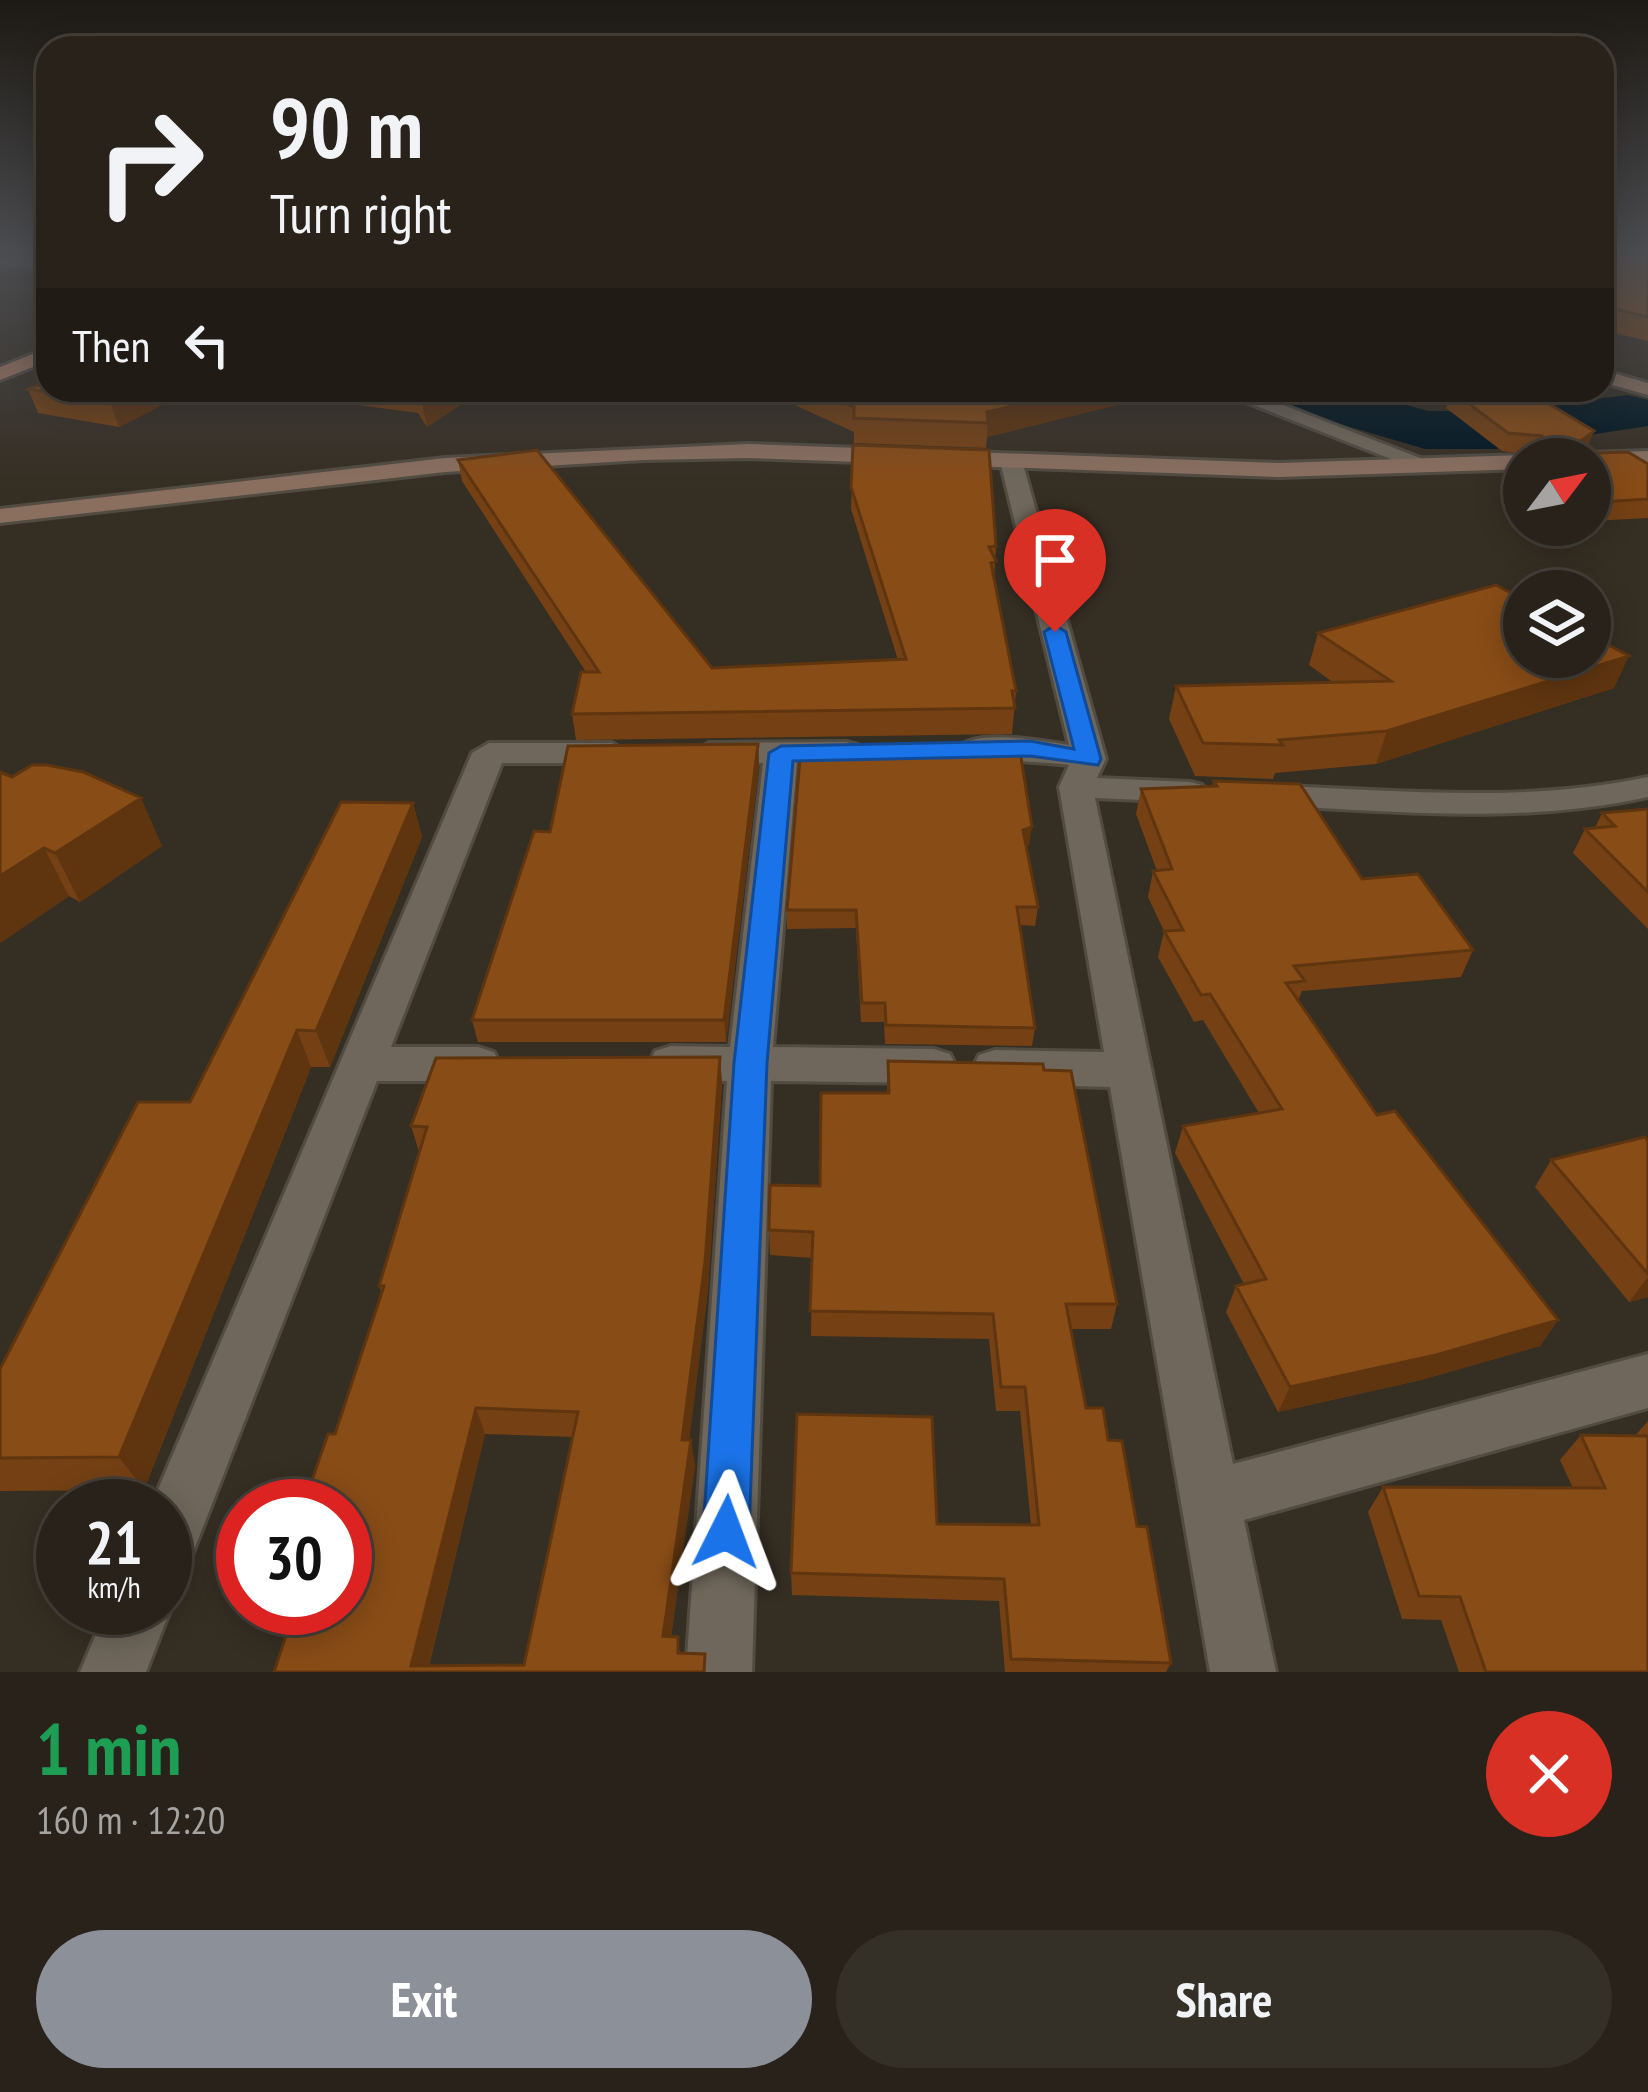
<!DOCTYPE html>
<html lang="en">
<head>
<meta charset="utf-8">
<style>
  body { margin:0; font-family:"PT Sans Narrow",sans-serif; background:#342f27; color:#f1f3f6; height:100vh; display:flex; flex-direction:column; font-size:45px; white-space:nowrap }
  * { box-sizing:border-box; margin:0 }
  p { font-size:39px; color:#a5a4a2 }
  .icon { flex:none; width:66px; height:66px; fill:none; stroke:currentColor; stroke-width:2; stroke-linecap:round; stroke-linejoin:round }
  .map { position:relative; height:1672px; overflow:hidden }
  .details { display:flex; flex-direction:column; background:#28221a; flex:1 }
  .details>* { flex:none }
  .guide { position:absolute; left:36px; top:36px; width:1578px; height:366px; border-radius:36px; box-shadow:0 6px 30px #0003,0 0 0 3px #443f39; background:#28221a; color:#f1f3f6; overflow:hidden }
  .needle { width:78px; rotate:58deg }
  .controls { position:absolute; left:1503px; top:438px; display:grid; gap:24px }
  .controls a { display:grid; place-items:center; width:108px; height:108px; border-radius:50%; background:#28221a; box-shadow:0 6px 30px #0003,0 0 0 3px #443f39; font-size:60px }
  .speed { position:absolute; left:36px; top:1479px; display:flex; gap:24px; font-size:60px; font-weight:700; text-align:center }
  .speed>* { display:grid; place-content:center; width:156px; height:156px; border-radius:50%; background:#28221a; box-shadow:0 6px 30px #0003,0 0 0 3px #443f39; line-height:1 }
  .speed small { font-size:30px; font-weight:400 }
  .speed .limit { border:18px solid #d22; background:#fff; color:#111 }
  .pin { position:absolute; display:grid; place-items:center; width:102px; height:102px; color:#fff; margin:-123px -51px; border-radius:50% 50% 50% 0; rotate:-45deg; box-shadow:0 0 12px #0007 }
  .pin .icon { rotate:45deg }
  .me { position:absolute; width:132px; margin:-66px; rotate:3deg; stroke-linejoin:round; filter:drop-shadow(0 0 9px #0008) }
  .turn { display:flex; align-items:center; gap:42px; height:252px; padding:0 36px; font-size:54px }
  .turn .icon { width:156px; height:156px; stroke-width:2.5 }
  .turn b { display:block; font-size:84px; line-height:102px }
  .then { display:flex; align-items:center; height:114px; padding:0 36px; background:#0003; gap:24px; font-size:45px }
  .round { display:grid; place-items:center; flex:none; width:126px; height:126px; border-radius:63px; background:#342f27 }
  .summary { display:flex; align-items:center; justify-content:space-between; height:204px; padding:0 36px }
  h1 { font-size:72px; font-weight:800; line-height:90px; color:#1e9e55 }
  .button { display:flex; gap:24px; margin-top:auto; padding:24px 36px }
  .button a { flex:1; height:138px; border-radius:72px; background:#8c9099; color:#fff; font-size:48px; font-weight:800; line-height:138px; text-align:center }
  .button a+a { background:#342f27; color:#f1f3f6 }
  .map>svg:first-child { display:block }
</style>
</head>
<body>
<div class="map">
<svg width="1648" height="1672" viewBox="0 0 1648 1672">
  <rect width="100%" height="100%" fill="#352e23"/>
  <g fill="none" stroke-linecap="round" stroke-linejoin="round">
    <path fill="#001622" fill-rule="evenodd" d="M 1259,390 L 1354,390 L 1428,411 L 1495,411 L 1628,395 L 1648,400 L 1648,426 L 1495,449 L 1425,449 L 1268,403 Z"/>
    <g stroke="#514b42" stroke-width="6">
      <path id="street" d="M 48,256 L 48,266 L 0,267 L 0,257 Z
        M 1215,390 L 1244,390 L 1438,465 L 1435,470 L 1419,470 Z
        M 1011,454 L 1022,461 L 1106,759 L 1097,778 L 1190,782 L 1202,785 L 1207,792 L 1202,799 L 1190,802 L 1095,798 L 1233,1464 L 1648,1354 L 1648,1408 L 1244,1520 L 1276,1672 L 1210,1672 L 1110,1087 L 995,1084 L 979,1079 L 973,1067 L 979,1055 L 995,1050 L 1104,1052 L 1059,787 L 1069,765 C 1045,761 966,761 957,749 C 974,728 1043,741 1069,745 L 1000,461 Z
        M 846,742 L 858,745 L 863,752 L 858,759 L 797,762 L 773,1047 L 934,1049 L 950,1054 L 956,1066 L 950,1078 L 934,1083 L 771,1081 L 752,1672 L 686,1672 L 727,1081 L 671,1080 L 655,1075 L 649,1063 L 655,1051 L 671,1046 L 730,1047 L 763,763 L 709,763 L 692,753 L 709,743 Z
        M 489,743 L 612,743 L 629,753 L 612,763 L 502,763 L 391,1047 L 478,1047 L 494,1052 L 500,1064 L 494,1076 L 478,1081 L 377,1081 L 187,1568 L 165,1577 L 165,1506 L 151,1506 L 472,753 Z
        M 1648,777 L 1648,797 C 1521,825 1392,811 1263,805 L 1251,802 L 1246,795 L 1251,788 L 1263,785 C 1392,790 1521,804 1648,777 Z
        M 165,1594 L 171,1608 L 146,1672 L 80,1672 L 107,1608 L 165,1608 Z"/>
    </g>
    <g stroke="#514b42" stroke-width="6">
      <path id="secondary" d="M 1602,370 L 1648,383 L 1648,395 L 1602,382 Z
        M 748,444 L 1279,463 L 1524,455 L 1533,459 L 1524,459 L 1524,469 L 1279,477 L 748,458 L 643,460 L 445,472 L 0,523 L 0,509 L 445,458 Z
        M 1648,451 L 1648,465 L 1590,467 L 1590,459 L 1579,459 L 1590,453 Z"/>
    </g>
    <g stroke="#514b42" stroke-width="6">
      <path id="primary" d="M 48,348 L 48,361 L 0,380 L 0,367 Z"/>
    </g>
    <use href="#street" fill="#6f675b" fill-rule="evenodd"/>
    <use href="#secondary" fill="#8a6f5f" fill-rule="evenodd"/>
    <use href="#primary" fill="#a67863" fill-rule="evenodd"/>
  </g>
  <path fill="#754114" fill-rule="evenodd" d="M 1602,249 L 1648,249 L 1648,341 L 1602,330 Z
    M 28,389 L 48,390 L 244,390 L 225,400 L 184,394 L 119,427 L 38,413 Z
    M 246,390 L 483,390 L 427,427 L 418,413 Z
    M 784,390 L 1119,390 L 1117,405 L 987,437 L 986,448 L 854,443 L 854,432 L 784,400 Z
    M 1452,391 L 1589,445 L 1598,453 L 1648,464 L 1648,518 L 1592,521 L 1590,520 L 1590,459 L 1530,459 L 1532,455 L 1502,451 L 1446,408 Z
    M 853,445 L 996,546 L 994,580 L 1016,691 L 1012,734 L 576,740 L 572,714 L 586,672 L 462,481 L 458,460 L 712,668 L 898,660 L 851,509 Z
    M 1318,633 L 1614,688 L 1376,764 L 1275,773 L 1273,779 L 1195,776 L 1169,719 L 1176,686 L 1334,683 L 1309,665 Z
    M 758,744 L 759,765 L 726,1042 L 478,1042 L 472,1020 L 550,832 Z
    M 0,772 L 162,846 L 80,902 L 69,896 L 0,943 Z
    M 1214,781 L 1473,950 L 1461,977 L 1302,991 L 1298,1001 L 1377,1115 L 1558,1320 L 1540,1346 L 1421,1380 L 1278,1412 L 1226,1312 L 1236,1286 L 1244,1284 L 1175,1153 L 1183,1126 L 1259,1113 L 1203,1020 L 1194,1022 L 1158,957 L 1164,931 L 1148,897 L 1153,871 L 1157,871 L 1136,814 L 1141,789 L 1213,786 Z
    M 413,803 L 422,837 L 330,1067 L 311,1067 L 144,1490 L 0,1491 L 0,1369 Z
    M 1648,809 L 1648,929 L 1573,853 L 1585,829 L 1595,828 L 1602,813 Z
    M 1029,845 L 1026,846 L 1038,907 L 1035,926 L 1020,925 L 1035,1028 L 1032,1046 L 885,1044 L 884,1022 L 861,1022 L 856,928 L 787,929 L 787,910 Z
    M 720,1057 L 722,1084 L 708,1289 L 689,1440 L 695,1465 L 671,1637 L 681,1653 L 704,1672 L 274,1672 L 345,1608 L 382,1294 L 379,1286 L 419,1152 L 411,1126 ZM 485,1434 L 573,1437 L 524,1665 L 429,1666 Z
    M 888,1061 L 1117,1304 L 1111,1329 L 1071,1329 L 1086,1408 L 1108,1440 L 1137,1526 L 1171,1663 L 1166,1672 L 1005,1672 L 999,1601 L 792,1595 L 791,1573 L 937,1524 L 1031,1525 L 1020,1411 L 996,1411 L 989,1339 L 811,1336 L 812,1258 L 770,1255 L 769,1230 L 820,1186 L 887,1093 Z
    M 1648,1141 L 1648,1297 L 1629,1302 L 1535,1187 L 1551,1160 Z
    M 1648,1421 L 1648,1672 L 1459,1672 L 1441,1620 L 1402,1619 L 1368,1512 L 1383,1487 L 1573,1488 L 1560,1460 L 1581,1435 L 1635,1436 Z"/>
  <path fill="#5f3510" d="M 136,390 L 182,390 L 184,394 L 119,427 L 110,402 Z
    M 222,390 L 244,390 L 225,400 Z
    M 442,390 L 483,390 L 427,427 L 422,403 Z
    M 1083,390 L 1119,390 L 1117,405 L 987,437 L 987,412 Z
    M 1594,431 L 1587,449 L 1582,440 Z
    M 1629,656 L 1614,688 L 1376,764 L 1387,731 Z
    M 758,744 L 759,765 L 726,1042 L 724,1020 Z
    M 141,798 L 162,846 L 80,902 L 55,853 Z
    M 413,803 L 422,837 L 330,1067 L 316,1031 Z
    M 1032,827 L 1029,845 L 1021,848 L 1023,830 Z
    M 44,848 L 69,896 L 0,943 L 0,876 Z
    M 297,1030 L 311,1067 L 144,1490 L 119,1457 Z
    M 720,1057 L 722,1084 L 708,1289 L 686,1465 L 682,1440 Z
    M 1648,1277 L 1648,1297 L 1629,1302 Z
    M 1558,1320 L 1540,1346 L 1421,1380 L 1278,1412 L 1290,1387 Z
    M 476,1408 L 485,1434 L 427,1672 L 411,1666 Z
    M 691,1440 L 695,1465 L 668,1659 L 663,1636 Z"/>
  <path fill="#884c17" stroke="#5f3510" stroke-width="3" fill-rule="evenodd" d="M 1602,249 L 1639,249 L 1648,252 L 1648,317 L 1602,306 Z
    M 48,381 L 48,390 L 136,390 L 110,402 L 28,389 Z
    M 414,390 L 442,390 L 422,403 Z
    M 815,390 L 1083,390 L 987,412 L 988,423 L 854,418 L 854,407 Z
    M 1526,390 L 1594,431 L 1582,440 L 1598,453 L 1628,452 L 1648,464 L 1648,499 L 1600,502 L 1590,495 L 1590,459 L 1543,459 L 1534,453 L 1535,445 L 1543,443 L 1542,436 L 1508,433 L 1452,391 Z
    M 853,445 L 989,450 L 996,546 L 989,547 L 996,561 L 991,563 L 1016,691 L 1012,691 L 1015,708 L 572,714 L 581,672 L 599,672 L 458,460 L 537,450 L 712,668 L 906,659 L 851,487 Z
    M 1496,585 L 1524,600 L 1524,657 L 1590,657 L 1590,635 L 1629,656 L 1387,731 L 1279,740 L 1283,745 L 1203,743 L 1176,686 L 1391,681 L 1318,633 Z
    M 758,744 L 724,1020 L 472,1020 L 534,831 L 550,832 L 568,746 Z
    M 1019,745 L 1032,827 L 1023,830 L 1038,907 L 1017,907 L 1035,1028 L 886,1025 L 885,1003 L 862,1003 L 856,910 L 787,910 L 801,747 Z
    M 32,765 L 47,765 L 83,772 L 141,798 L 55,853 L 44,848 L 0,876 L 0,772 L 12,777 Z
    M 1214,781 L 1300,784 L 1362,879 L 1418,874 L 1473,950 L 1294,966 L 1305,981 L 1286,983 L 1377,1115 L 1395,1111 L 1558,1320 L 1436,1355 L 1290,1387 L 1236,1286 L 1266,1279 L 1183,1126 L 1282,1109 L 1210,994 L 1201,995 L 1164,931 L 1183,930 L 1153,871 L 1172,869 L 1141,789 L 1217,786 Z
    M 341,802 L 413,803 L 316,1031 L 297,1030 L 119,1457 L 0,1458 L 0,1369 L 138,1102 L 190,1102 Z
    M 1648,809 L 1648,892 L 1585,829 L 1615,826 L 1602,813 Z
    M 720,1057 L 705,1262 L 682,1440 L 691,1440 L 663,1636 L 678,1637 L 678,1653 L 705,1654 L 704,1672 L 274,1672 L 295,1608 L 345,1608 L 345,1506 L 303,1506 L 328,1434 L 335,1434 L 384,1286 L 379,1286 L 427,1127 L 411,1126 L 436,1058 ZM 476,1408 L 578,1412 L 524,1665 L 411,1666 Z
    M 888,1061 L 1043,1064 L 1044,1070 L 1071,1071 L 1117,1304 L 1066,1304 L 1086,1408 L 1103,1408 L 1108,1440 L 1122,1441 L 1137,1526 L 1147,1527 L 1171,1663 L 1011,1659 L 1004,1579 L 791,1573 L 797,1414 L 932,1417 L 937,1524 L 1039,1525 L 1025,1387 L 1001,1387 L 993,1314 L 810,1311 L 813,1232 L 769,1230 L 770,1185 L 820,1186 L 821,1093 L 889,1093 Z
    M 1645,1137 L 1648,1141 L 1648,1274 L 1551,1160 Z
    M 1581,1435 L 1648,1436 L 1648,1672 L 1486,1672 L 1460,1597 L 1419,1596 L 1383,1487 L 1605,1488 Z"/>
  <linearGradient id="sky" x2="0" y2="1"><stop stop-color="#1d1913"/><stop offset="0.52" stop-color="#4b4c50"/><stop offset="1" stop-color="#4b4c50" stop-opacity="0"/></linearGradient>
  <rect width="1648" height="483" fill="url(#sky)"/>
  <path fill="#1a73e8" stroke="#114b97" stroke-width="3" d="M 1055,625 L 1066,632 L 1101,759 L 1098,765 L 1030,756 L 793,761 L 767,1063 L 749,1532 L 742,1548 L 726,1554 L 710,1548 L 703,1532 L 734,1063 L 769,753 L 781,746 L 1030,741 L 1074,749 L 1044,632 Z"/>
</svg>
<div class="controls">
<a><svg class="needle" viewBox="-14 -14 28 28"><path d="M0-13l5 13h-10z" fill="#e53935"/><path d="M0 13l5-13h-10z" fill="#a5a4a2"/></svg></a>
<a><svg class="icon" aria-label="layers" viewBox="0 0 24 24"><path d="M12 4l9 5-9 5-9-5zM3 14l9 5 9-5"/></svg></a>
</div>
<div class="speed"><div>21<small>km/h</small></div><div class="limit">30</div></div>
<div class="pin" style="left:1055px;top:632px;background:#d93025"><svg class="icon" aria-label="arrive" viewBox="0 0 24 24"><path d="M6 21V4h12l-3 4 3 4H6"/></svg></div>
<svg class="me" style="left:726px;top:1532px" viewBox="-20 -20 40 40"><path d="M0-17L14 15 0 8-14 15z" fill="#1a73e8" stroke="#fff" stroke-width="4"/></svg>
<div class="guide">
<div class="turn"><svg class="icon" aria-label="right" viewBox="0 0 24 24"><path d="M7 20v-9h11M14 6l5 5-5 5"/></svg><div><b>90 m</b>Turn right</div></div>
<div class="then">Then<svg class="icon" aria-label="left" viewBox="0 0 24 24"><path d="M17 20v-9H6M10 6l-5 5 5 5"/></svg></div>
</div>
</div>
<section class="details">
<div class="summary"><div><h1>1 min</h1><p>160 m · 12:20</p></div><a class="round" style="background:#d93025;color:#fff"><svg class="icon" aria-label="close" viewBox="0 0 24 24"><path d="M6 6l12 12M18 6L6 18"/></svg></a></div>
<div class="button"><a>Exit</a><a>Share</a></div>
</section>
</body>
</html>
